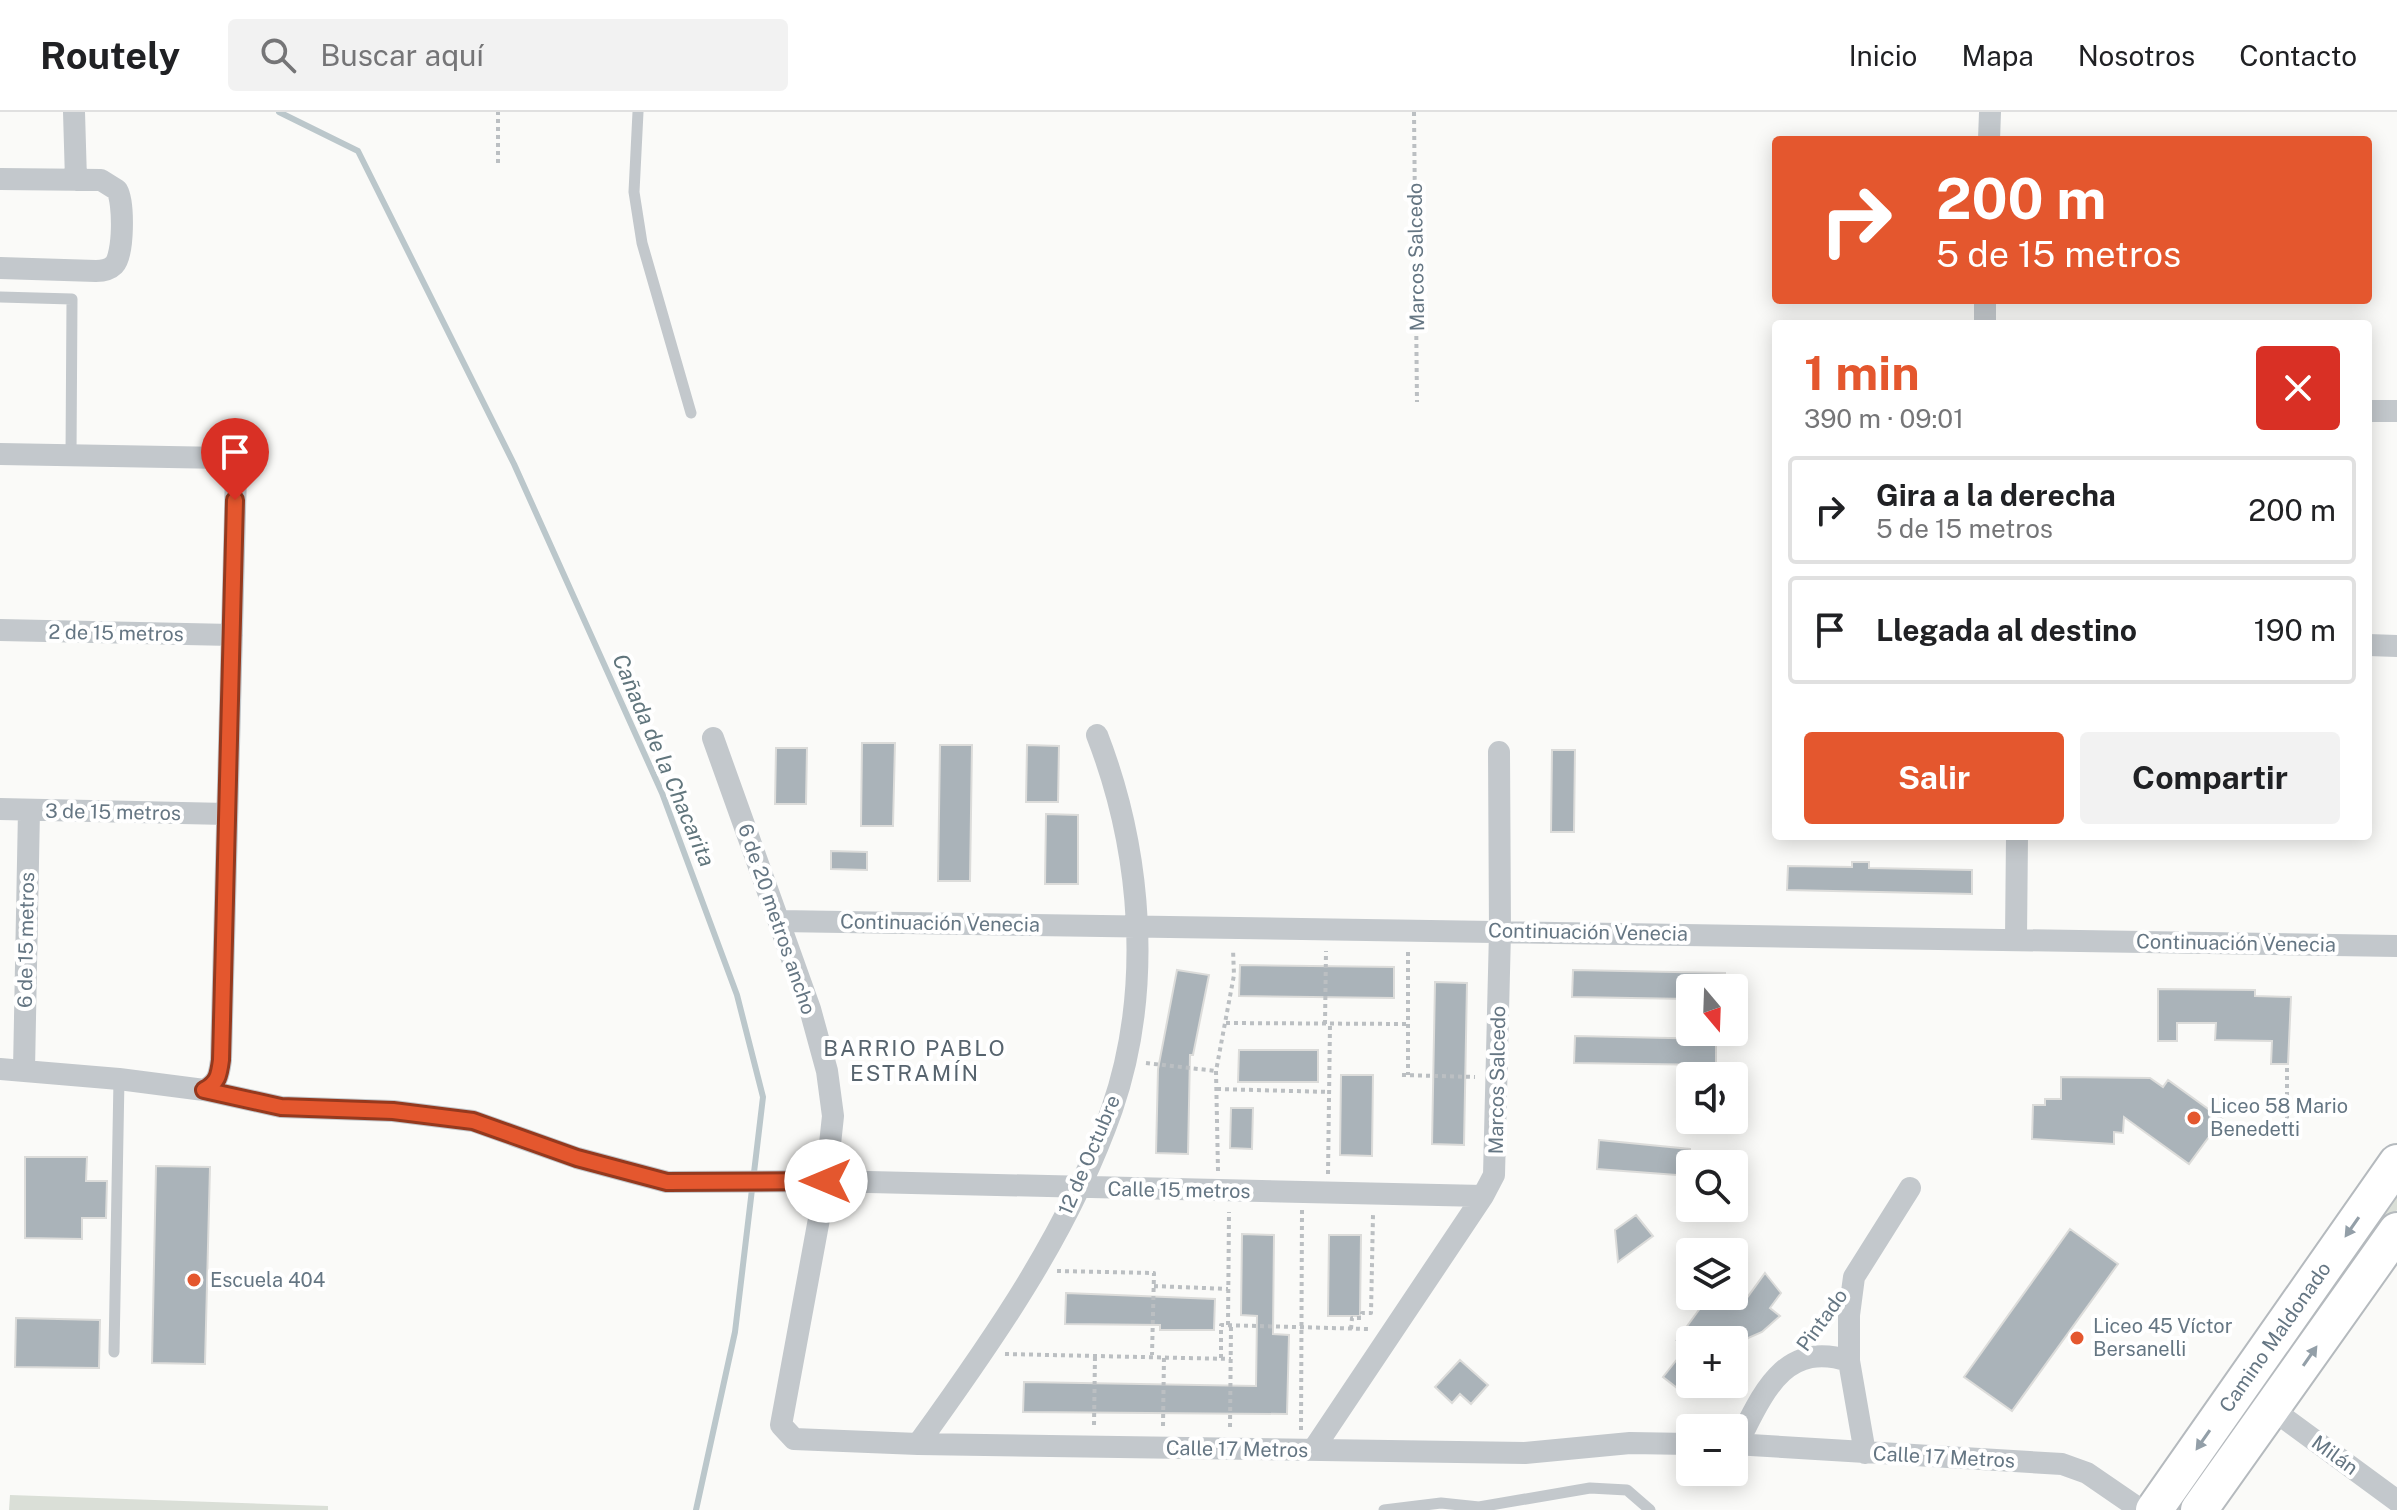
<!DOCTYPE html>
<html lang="es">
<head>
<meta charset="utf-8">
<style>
  body { margin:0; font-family:"Public Sans",sans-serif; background:#f2f2f2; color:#202124; height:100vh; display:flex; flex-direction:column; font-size:30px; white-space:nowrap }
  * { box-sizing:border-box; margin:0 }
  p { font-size:26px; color:#757577 }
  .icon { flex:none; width:44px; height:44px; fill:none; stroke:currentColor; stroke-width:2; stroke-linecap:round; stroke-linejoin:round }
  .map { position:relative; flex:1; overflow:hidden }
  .details { position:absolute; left:1772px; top:208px; width:600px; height:520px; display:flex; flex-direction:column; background:#fff; border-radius:8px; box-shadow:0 4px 20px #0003 }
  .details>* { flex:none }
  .banner { position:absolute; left:1772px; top:24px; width:600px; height:168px; border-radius:8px; box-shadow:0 4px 20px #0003; background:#e4572e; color:#fff; overflow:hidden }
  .needle { width:52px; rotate:161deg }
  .tools { position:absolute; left:1676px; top:862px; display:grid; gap:16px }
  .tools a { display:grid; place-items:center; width:72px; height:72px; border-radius:8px; background:#fff; box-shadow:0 4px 20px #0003; font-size:40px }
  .pin { position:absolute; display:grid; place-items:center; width:68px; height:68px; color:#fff; margin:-82px -34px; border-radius:50% 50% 50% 0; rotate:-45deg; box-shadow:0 0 8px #0007 }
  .pin .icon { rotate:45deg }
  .me { position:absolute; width:88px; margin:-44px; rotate:270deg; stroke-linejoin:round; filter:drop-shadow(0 0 6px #0008) }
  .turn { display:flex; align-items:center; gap:28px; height:168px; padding:0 32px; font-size:36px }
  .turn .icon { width:104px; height:104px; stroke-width:2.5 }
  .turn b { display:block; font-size:56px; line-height:68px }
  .round { display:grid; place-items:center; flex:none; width:84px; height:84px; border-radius:8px; background:#f2f2f2 }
  .headline { display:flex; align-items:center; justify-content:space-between; height:136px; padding:0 32px }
  h1 { font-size:48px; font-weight:700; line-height:60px; color:#e4572e }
  .primary-button { display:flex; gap:16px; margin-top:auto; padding:16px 32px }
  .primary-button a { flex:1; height:92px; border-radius:8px; background:#e4572e; color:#fff; font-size:32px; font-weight:700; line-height:92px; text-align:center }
  .primary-button a+a { background:#f2f2f2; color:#202124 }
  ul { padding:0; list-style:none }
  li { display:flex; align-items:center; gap:24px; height:108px; margin:0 16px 12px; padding:0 16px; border:4px solid #e0e0e0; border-radius:8px }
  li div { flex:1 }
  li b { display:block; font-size:30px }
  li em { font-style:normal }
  header { display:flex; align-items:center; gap:48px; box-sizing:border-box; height:112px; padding:0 40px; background:#fff; border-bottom:2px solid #e0e0e0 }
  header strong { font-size:38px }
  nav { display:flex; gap:44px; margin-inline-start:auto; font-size:28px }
  .search { width:560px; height:72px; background:#f2f2f2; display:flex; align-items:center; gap:20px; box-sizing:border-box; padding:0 28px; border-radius:8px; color:#757577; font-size:30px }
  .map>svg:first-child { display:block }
</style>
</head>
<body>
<header>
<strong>Routely</strong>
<div class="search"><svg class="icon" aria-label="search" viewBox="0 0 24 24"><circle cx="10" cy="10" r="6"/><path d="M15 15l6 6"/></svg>Buscar aquí</div>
<nav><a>Inicio</a><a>Mapa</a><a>Nosotros</a><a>Contacto</a></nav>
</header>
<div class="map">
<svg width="2397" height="1398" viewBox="0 0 2397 1398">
  <rect width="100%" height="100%" fill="#fafaf8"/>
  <path fill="#dadfd7" d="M 2397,1083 L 2397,1098 L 2182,1398 L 2171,1398 Z
    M 10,1383 L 328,1394 L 328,1398 L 9,1398 Z"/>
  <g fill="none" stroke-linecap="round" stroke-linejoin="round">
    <path stroke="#bbc7cb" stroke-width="6" d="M 279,0 L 358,39 L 514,352 L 662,681 L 737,883 L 763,985 L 735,1220 L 696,1398"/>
  </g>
  <path fill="#aab3b9" stroke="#dcdcda" stroke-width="2" d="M 862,631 L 895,631 L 893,714 L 861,714 Z
    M 940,633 L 972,633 L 970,769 L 938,769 Z
    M 1027,633 L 1059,634 L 1058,690 L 1026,690 Z
    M 776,636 L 807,636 L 806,692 L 775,692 Z
    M 1552,638 L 1575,638 L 1574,720 L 1551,720 Z
    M 1046,702 L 1078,703 L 1078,772 L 1045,772 Z
    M 831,739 L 867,740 L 867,758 L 831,757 Z
    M 1852,750 L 1869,750 L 1869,756 L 1972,758 L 1972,782 L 1787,778 L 1788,754 L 1852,755 Z
    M 1240,853 L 1394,855 L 1394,886 L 1239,884 Z
    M 1177,858 L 1209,863 L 1193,943 L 1190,943 L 1188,1042 L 1156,1041 L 1158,957 Z
    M 1573,858 L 1725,861 L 1725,876 L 1690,876 L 1690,887 L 1572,885 Z
    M 1435,870 L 1467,871 L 1464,1033 L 1432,1032 Z
    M 2158,877 L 2255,878 L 2255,884 L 2291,885 L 2288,952 L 2271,952 L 2272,929 L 2215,928 L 2216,911 L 2177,911 L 2177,929 L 2158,929 Z
    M 1575,924 L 1716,927 L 1716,953 L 1574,951 Z
    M 1239,938 L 1318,938 L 1318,970 L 1238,970 Z
    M 1341,963 L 1373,963 L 1372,1044 L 1340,1043 Z
    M 2061,965 L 2150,966 L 2163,975 L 2168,968 L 2222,1007 L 2189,1052 L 2124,1005 L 2123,1021 L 2114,1020 L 2114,1032 L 2032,1027 L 2033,993 L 2045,993 L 2045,987 L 2061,987 Z
    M 1231,996 L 1253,996 L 1252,1037 L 1230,1036 Z
    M 1599,1028 L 1690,1037 L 1690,1064 L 1597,1057 Z
    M 25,1045 L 87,1045 L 86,1069 L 107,1069 L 106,1106 L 82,1106 L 82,1127 L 25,1126 Z
    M 156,1054 L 210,1055 L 205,1252 L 152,1251 Z
    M 1636,1103 L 1653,1124 L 1618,1150 L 1615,1118 Z
    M 2070,1117 L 2118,1152 L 2012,1299 L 1964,1265 Z
    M 1242,1122 L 1274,1123 L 1273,1222 L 1289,1223 L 1287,1302 L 1023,1300 L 1024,1270 L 1256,1274 L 1257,1204 L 1241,1203 Z
    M 1329,1123 L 1361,1123 L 1360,1204 L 1328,1204 Z
    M 1765,1161 L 1781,1181 L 1770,1196 L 1780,1204 L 1762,1220 L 1748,1226 L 1734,1246 L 1734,1228 L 1677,1228 L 1709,1184 L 1727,1184 L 1741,1194 Z
    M 1066,1181 L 1215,1187 L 1214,1218 L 1160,1218 L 1160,1213 L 1065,1212 Z
    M 16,1206 L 100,1208 L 99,1256 L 15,1255 Z
    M 1690,1231 L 1690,1268 L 1681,1279 L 1663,1265 Z
    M 1460,1248 L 1488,1273 L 1471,1292 L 1460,1282 L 1452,1291 L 1435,1275 Z"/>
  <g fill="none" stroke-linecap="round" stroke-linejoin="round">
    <g stroke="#b5babe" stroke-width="40">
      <path id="primary" d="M 2154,1398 L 2397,1051
        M 2199,1398 L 2397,1119"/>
    </g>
    <path stroke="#bbbfc2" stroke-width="4" stroke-dasharray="4 4" stroke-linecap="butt" d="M 1414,0 L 1417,290
      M 498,51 L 498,0
      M 1408,840 L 1408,963
      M 1226,911 L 1408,912
      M 1325,912 L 1326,839
      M 1146,951 L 1216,959
      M 2287,956 L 2287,1010
      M 1402,963 L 1475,965
      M 1217,977 L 1330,980
      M 1218,1059 L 1216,959 L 1234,863 L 1233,837
      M 1328,1062 L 1330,912
      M 1057,1159 L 1154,1161 L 1152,1243
      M 1154,1174 L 1228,1177
      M 1228,1213 L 1229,1100
      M 1351,1217 L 1352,1206 L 1361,1206 L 1362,1201 L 1371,1201 L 1373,1103
      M 1808,1226 L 1827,1201
      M 1005,1242 L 1231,1247
      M 1221,1246 L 1221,1213 L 1368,1217
      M 1094,1313 L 1095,1244
      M 1163,1314 L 1164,1244
      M 1230,1315 L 1231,1214
      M 1301,1318 L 1302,1098"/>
    <path stroke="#c3c8cc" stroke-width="11" d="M 638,0 L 634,80 L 642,131 L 691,301
      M 0,185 L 72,187 L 71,343
      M 114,1240 L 119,967
      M 1384,1398 L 1441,1391 L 1479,1395 L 1590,1376 L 1627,1378 L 1650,1398"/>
    <path stroke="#c3c8cc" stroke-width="22" d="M 74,0 L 76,68
      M 1989,28 L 1990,0
      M 0,67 L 101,68 L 117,78 C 124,90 124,143 114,153 C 109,158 103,159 96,159 L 0,156
      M 1985,212 L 1985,188
      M 2368,299 L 2397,299
      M 0,342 L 225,346 L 232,352 L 236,361 L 221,948 C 219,963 218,971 204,978 L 119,967 L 0,957
      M 0,518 L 232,523
      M 2368,533 L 2397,534
      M 713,626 L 810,897 L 827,959 L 833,1004 L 826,1069 L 781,1313 L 794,1327 L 918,1332 L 1525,1341 L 1630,1331 L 1690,1332
      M 0,697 L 227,702
      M 779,809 L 2397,834
      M 2016,826 L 2017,724
      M 24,958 L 29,698
      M 204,978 L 281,995 L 393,999 L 473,1009 L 577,1046 L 667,1070 L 826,1069 L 1483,1084
      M 2272,1297 L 2397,1389
      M 918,1332 C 993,1228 1069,1120 1112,997 C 1153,878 1142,739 1097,623
      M 1734,1332 L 2062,1352 L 2087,1361 L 2141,1398
      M 1737,1332 C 1762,1284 1783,1227 1849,1249
      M 1313,1338 L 1483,1084 L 1494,1063 L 1500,820 L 1499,640
      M 1865,1341 L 1849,1249 L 1849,1203 L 1854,1165 L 1910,1076"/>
    <use href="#primary" stroke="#fff" stroke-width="36"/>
  </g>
  <defs><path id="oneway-solid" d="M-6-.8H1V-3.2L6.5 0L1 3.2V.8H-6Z" transform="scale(2)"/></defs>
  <g fill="#939fa8">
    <use href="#oneway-solid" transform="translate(2352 1115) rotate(125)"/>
    <use href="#oneway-solid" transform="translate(2310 1244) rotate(-55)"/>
    <use href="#oneway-solid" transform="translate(2203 1328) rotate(125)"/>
  </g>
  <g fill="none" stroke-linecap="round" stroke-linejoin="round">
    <g stroke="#94391e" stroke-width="20">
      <path id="route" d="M 235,388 L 221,948 C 219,963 218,971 204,978 L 281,995 L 393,999 L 473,1009 L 577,1046 L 667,1070 L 826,1069"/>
    </g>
    <use href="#route" stroke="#e4572e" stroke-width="14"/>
  </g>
  <g fill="#e4572e" stroke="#fff" stroke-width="3">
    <circle cx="2194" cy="1006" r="8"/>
    <circle cx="194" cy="1168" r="8"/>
    <circle cx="2077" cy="1226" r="8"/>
  </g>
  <g text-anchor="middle" stroke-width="8" stroke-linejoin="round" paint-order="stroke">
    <g font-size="20" fill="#657683" stroke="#fff">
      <text transform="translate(1416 145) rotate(-91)" y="7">Marcos Salcedo</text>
      <text transform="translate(116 521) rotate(1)" y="7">2 de 15 metros</text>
      <text transform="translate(113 700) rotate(1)" y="7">3 de 15 metros</text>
      <text transform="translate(777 807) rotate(71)" y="7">6 de 20 metros ancho</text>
      <text transform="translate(940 811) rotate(1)" y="7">Continuación Venecia</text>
      <text transform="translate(1588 820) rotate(1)" y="7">Continuación Venecia</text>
      <text transform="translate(26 828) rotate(-89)" y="7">6 de 15 metros</text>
      <text transform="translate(2236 831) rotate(1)" y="7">Continuación Venecia</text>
      <text transform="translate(1497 968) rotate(-89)" y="7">Marcos Salcedo</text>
      <text transform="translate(1089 1043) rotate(-67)" y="7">12 de Octubre</text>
      <text transform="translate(1179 1078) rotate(1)" y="7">Calle 15 metros</text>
      <text transform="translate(1822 1208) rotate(-54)" y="7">Pintado</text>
      <text transform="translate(2275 1225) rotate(-55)" y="7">Camino Maldonado</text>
      <text transform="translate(1237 1337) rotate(1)" y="7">Calle 17 Metros</text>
      <text transform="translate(2335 1343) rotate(36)" y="7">Milán</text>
      <text transform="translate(1944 1345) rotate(3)" y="7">Calle 17 Metros</text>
    </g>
    <g font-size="20" fill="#657683" stroke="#fff" text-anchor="start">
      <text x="2210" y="1001">Liceo 58 Mario<tspan x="2210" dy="23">Benedetti</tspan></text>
      <text x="210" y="1175">Escuela 404</text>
      <text x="2093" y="1221">Liceo 45 Víctor<tspan x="2093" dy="23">Bersanelli</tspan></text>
    </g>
    <g font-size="22" font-style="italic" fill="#60757c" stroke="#fff">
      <text transform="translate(664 648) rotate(67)" y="8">Cañada de la Chacarita</text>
    </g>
    <g font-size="22" letter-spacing="2" fill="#57646e" stroke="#fff">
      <text x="915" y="944">BARRIO PABLO<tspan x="915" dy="25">ESTRAMÍN</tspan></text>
    </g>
  </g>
</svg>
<div class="tools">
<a><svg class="needle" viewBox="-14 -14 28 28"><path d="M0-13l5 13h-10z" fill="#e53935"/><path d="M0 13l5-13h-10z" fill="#757577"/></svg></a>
<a><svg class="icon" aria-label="sound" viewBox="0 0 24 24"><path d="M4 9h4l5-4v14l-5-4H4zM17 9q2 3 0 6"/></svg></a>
<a><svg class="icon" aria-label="search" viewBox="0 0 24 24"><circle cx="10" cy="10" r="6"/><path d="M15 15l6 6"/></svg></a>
<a><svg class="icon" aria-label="layers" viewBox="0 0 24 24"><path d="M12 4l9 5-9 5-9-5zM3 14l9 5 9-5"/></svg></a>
<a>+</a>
<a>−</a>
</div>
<div class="pin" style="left:235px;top:388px;background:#d93025"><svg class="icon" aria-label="arrive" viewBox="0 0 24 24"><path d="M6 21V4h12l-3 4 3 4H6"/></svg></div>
<svg class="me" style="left:826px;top:1069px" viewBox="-20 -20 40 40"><circle r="19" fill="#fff"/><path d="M0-13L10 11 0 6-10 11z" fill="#e4572e"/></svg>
<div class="banner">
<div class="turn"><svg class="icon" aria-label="right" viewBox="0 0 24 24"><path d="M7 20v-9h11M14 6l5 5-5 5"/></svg><div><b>200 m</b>5 de 15 metros</div></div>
</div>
<section class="details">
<div class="headline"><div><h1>1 min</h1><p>390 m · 09:01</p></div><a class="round" style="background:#d93025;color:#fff"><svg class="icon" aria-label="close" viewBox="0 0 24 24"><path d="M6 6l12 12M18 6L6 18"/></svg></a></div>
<ul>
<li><svg class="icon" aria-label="right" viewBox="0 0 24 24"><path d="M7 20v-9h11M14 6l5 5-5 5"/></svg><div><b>Gira a la derecha</b><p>5 de 15 metros</p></div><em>200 m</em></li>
<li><svg class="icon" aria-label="arrive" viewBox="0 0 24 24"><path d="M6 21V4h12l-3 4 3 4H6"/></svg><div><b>Llegada al destino</b></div><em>190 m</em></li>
</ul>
<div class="primary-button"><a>Salir</a><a>Compartir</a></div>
</section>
</div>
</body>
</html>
